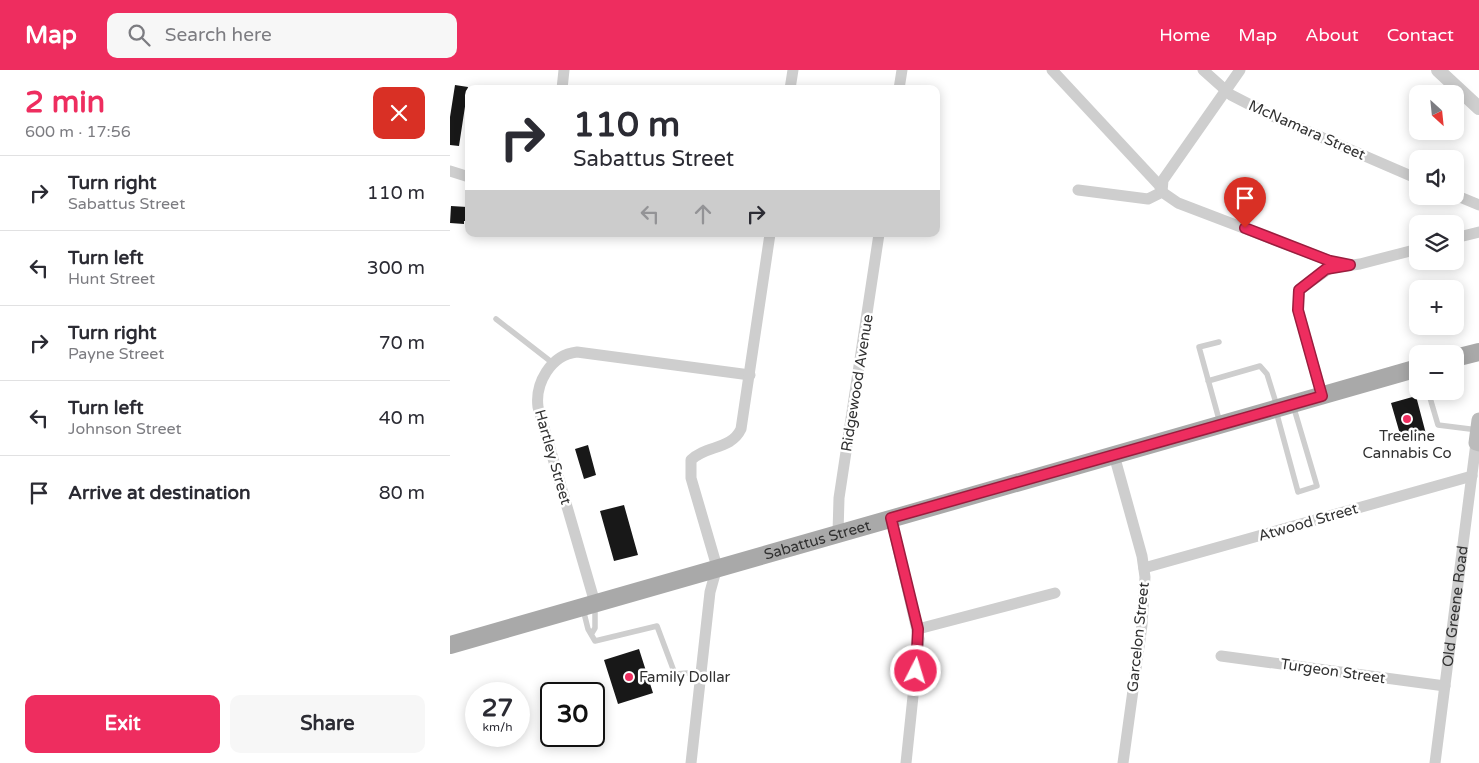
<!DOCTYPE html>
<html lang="en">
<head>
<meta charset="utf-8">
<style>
  body { margin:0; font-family:"Varela Round",sans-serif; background:#f7f7f7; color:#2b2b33; height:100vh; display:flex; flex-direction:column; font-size:19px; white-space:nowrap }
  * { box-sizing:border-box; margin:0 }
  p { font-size:16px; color:#7c7c81 }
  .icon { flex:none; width:28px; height:28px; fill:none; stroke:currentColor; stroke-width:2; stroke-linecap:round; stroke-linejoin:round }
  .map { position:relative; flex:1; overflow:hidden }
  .panel { display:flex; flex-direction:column; background:#fff; width:450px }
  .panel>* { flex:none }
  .guide { position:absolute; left:15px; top:15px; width:475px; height:152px; border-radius:10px; box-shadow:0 2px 12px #0003; background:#fff; color:#2b2b33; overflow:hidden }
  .needle { width:32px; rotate:153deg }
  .fabs { position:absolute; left:959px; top:15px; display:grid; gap:10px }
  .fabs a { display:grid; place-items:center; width:55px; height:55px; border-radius:10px; background:#fff; box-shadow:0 2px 12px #0003; font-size:25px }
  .speed { position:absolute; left:15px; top:612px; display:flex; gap:10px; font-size:25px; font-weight:700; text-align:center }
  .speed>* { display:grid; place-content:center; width:65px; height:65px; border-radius:50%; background:#fff; box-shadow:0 2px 12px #0003; line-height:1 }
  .speed small { font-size:12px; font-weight:400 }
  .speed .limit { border:2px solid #111; border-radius:8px; background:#fff; color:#111 }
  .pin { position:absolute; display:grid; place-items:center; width:42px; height:42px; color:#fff; margin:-51px -21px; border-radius:50% 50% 50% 0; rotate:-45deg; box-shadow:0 0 5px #0007 }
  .pin .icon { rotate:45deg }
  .me { position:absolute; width:55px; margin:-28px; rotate:5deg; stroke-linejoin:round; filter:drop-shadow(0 0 4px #0008) }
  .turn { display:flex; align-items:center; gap:18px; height:105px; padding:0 25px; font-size:22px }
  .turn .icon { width:65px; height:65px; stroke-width:2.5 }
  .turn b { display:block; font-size:35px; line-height:42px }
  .lanes { display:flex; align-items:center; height:48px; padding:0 25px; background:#0003; justify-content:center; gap:25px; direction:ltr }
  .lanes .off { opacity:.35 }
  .round { display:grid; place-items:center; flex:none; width:52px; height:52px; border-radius:10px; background:#f7f7f7 }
  .head { display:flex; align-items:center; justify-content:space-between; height:85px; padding:0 25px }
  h1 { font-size:30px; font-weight:800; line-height:38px; color:#ee2d5f }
  .cta { display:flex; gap:10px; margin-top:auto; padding:10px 25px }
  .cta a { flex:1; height:58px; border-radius:10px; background:#ee2d5f; color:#fff; font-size:20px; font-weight:800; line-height:58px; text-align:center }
  .cta a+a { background:#f7f7f7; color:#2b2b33 }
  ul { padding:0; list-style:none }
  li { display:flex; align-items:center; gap:15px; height:75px; padding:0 25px; border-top:1px solid #e1e1e2 }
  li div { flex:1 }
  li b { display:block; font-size:19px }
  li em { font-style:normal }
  header { display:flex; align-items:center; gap:30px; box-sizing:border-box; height:70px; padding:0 25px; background:#ee2d5f; color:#fff }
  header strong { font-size:24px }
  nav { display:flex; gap:28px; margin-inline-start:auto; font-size:18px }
  .search { width:350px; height:45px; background:#f7f7f7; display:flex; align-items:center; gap:12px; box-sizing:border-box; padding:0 18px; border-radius:10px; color:#7c7c81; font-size:19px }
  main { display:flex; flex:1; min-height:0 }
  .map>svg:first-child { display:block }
</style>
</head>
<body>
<header>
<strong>Map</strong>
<div class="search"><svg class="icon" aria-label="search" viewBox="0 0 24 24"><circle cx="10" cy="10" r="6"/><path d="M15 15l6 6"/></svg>Search here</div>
<nav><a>Home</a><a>Map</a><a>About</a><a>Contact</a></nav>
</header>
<main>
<section class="panel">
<div class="head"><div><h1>2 min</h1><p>600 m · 17:56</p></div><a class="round" style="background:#d93025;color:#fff"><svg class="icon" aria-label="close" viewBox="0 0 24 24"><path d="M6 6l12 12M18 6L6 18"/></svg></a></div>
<ul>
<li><svg class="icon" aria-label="right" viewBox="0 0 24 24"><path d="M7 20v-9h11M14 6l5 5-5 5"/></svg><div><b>Turn right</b><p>Sabattus Street</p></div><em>110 m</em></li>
<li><svg class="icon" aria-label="left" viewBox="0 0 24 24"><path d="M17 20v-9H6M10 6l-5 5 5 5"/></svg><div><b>Turn left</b><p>Hunt Street</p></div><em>300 m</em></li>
<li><svg class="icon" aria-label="right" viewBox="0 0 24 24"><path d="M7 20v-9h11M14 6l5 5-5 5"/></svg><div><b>Turn right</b><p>Payne Street</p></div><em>70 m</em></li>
<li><svg class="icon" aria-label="left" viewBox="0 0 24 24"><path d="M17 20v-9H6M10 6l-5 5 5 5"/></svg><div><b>Turn left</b><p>Johnson Street</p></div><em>40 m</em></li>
<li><svg class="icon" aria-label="arrive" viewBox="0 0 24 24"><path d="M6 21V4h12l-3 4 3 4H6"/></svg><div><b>Arrive at destination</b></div><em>80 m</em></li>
</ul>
<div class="cta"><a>Exit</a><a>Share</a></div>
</section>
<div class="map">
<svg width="1029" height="693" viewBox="0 0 1029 693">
  <rect width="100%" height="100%" fill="#fff"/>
  <path fill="#181818" d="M 5,15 L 18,17 L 9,76 L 0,75 L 0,47 Z
    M 1,136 L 17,137 L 19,151 L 14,151 L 14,154 L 0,153 Z
    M 966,326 L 976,364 L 952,371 L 941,333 Z
    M 138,375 L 146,405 L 134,409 L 125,379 Z
    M 174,435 L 188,485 L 164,491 L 150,441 Z
    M 189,579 L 203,623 L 168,634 L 154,590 Z"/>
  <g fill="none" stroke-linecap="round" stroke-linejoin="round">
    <path stroke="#cecece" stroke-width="5.5" d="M 46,249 L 104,294
      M 769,272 L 749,277 L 770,353
      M 758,311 L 810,296 L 817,304 L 827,336
      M 978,321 L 988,355 L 1028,360
      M 826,341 L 848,422 L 867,416 L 843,335
      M 133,539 L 138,559 L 145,571 L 207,556 L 225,604 L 251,602
      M 142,563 L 145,558 L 145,536"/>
    <g stroke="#cecece" stroke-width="11">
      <path d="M 602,0 L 709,115 L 712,122"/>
      <path d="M 753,0 L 781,25 L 820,45 L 968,109"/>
      <path d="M 112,19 L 114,0"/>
      <path d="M 340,19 L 343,0"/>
      <path d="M 449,19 L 452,0"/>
      <path d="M 0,101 L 19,107"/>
      <path d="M 628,120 L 698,129 L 712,122 L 728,133 L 880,191 L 899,195"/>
      <path d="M 712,122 L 713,110 L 790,0"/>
      <path d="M 1005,125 L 1029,135"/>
      <path d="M 1005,168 L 1029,162"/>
      <path d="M 872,326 L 848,240 L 849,220 L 880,198 L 910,194 L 968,179"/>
      <path d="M 664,385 L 692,486 L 695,507 L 692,555 L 673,693"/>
      <path d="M 441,448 L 469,569 L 456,693"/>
      <path d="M 388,463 L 389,428 L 429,164"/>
      <path d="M 694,498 L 1022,406"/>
      <path d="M 145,533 L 88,337 C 85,314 100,285 127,282 L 300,305"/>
      <path d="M 468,559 L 605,523"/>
      <path d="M 771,586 L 995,616"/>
      <path d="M 241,693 L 260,522 L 267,497 L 241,408 L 241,390 C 256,375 281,380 291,359 L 320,164"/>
      <path id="s1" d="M 985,693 L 1026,373"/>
    </g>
    <path stroke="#cecece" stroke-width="14" d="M 988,0 L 1029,38"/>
    <path stroke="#bbb" stroke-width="15" d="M 1029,350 L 1026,373 L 1029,374"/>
    <g stroke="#a9a9a9" stroke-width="18">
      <path d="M 1005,288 L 1029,282"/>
      <path id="s2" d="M 0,575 L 968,298"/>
    </g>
  </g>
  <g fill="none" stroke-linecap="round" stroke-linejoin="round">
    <g stroke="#9b1d3e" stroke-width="12">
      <path id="route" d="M 466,601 L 468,559 L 441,448 L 872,326 L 848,240 L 849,220 L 876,199 L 900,195 L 880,191 L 795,158"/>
    </g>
    <use href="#route" stroke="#ee2d5f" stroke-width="9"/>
  </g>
  <g fill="#ee2d5f" stroke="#fff" stroke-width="2">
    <circle cx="957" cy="349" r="5"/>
    <circle cx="179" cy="607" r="5"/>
  </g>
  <g text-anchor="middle" stroke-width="5" stroke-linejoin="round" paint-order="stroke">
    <g font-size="15" fill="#313131" stroke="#fff">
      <text transform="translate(857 60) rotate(24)" y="5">McNamara Street</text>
      <text transform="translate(407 313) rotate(-81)" y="5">Ridgewood Avenue</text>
      <text transform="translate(103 387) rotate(74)" y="5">Hartley Street</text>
      <text transform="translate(858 452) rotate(-16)" y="5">Atwood Street</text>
      <text dy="5" stroke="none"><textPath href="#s2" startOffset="382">Sabattus Street</textPath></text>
      <text dy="5" stroke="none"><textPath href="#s1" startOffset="158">Old Greene Road</textPath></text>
      <text transform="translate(688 567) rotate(-84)" y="5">Garcelon Street</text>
      <text transform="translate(883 601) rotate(8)" y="5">Turgeon Street</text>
    </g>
    <g font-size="15" fill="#313131" stroke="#fff">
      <text x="957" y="371">Treeline<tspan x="957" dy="17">Cannabis Co</tspan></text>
      <text x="189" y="612" text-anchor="start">Family Dollar</text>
    </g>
  </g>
</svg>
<div class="fabs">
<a><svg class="needle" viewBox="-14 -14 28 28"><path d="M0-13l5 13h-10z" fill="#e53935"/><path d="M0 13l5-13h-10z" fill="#7c7c81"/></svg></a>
<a><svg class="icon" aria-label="sound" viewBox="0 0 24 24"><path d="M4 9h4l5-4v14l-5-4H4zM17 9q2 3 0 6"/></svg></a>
<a><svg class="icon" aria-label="layers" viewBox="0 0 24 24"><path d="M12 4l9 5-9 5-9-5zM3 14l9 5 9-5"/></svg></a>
<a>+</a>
<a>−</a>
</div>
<div class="speed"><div>27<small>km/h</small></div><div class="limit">30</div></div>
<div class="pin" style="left:795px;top:158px;background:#d93025"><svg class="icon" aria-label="arrive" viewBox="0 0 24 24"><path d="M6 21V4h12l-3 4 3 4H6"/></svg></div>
<svg class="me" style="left:466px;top:601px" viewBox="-20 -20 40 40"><circle r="17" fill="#ee2d5f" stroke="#fff" stroke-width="3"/><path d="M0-11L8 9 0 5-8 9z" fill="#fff"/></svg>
<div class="guide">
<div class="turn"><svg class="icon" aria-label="right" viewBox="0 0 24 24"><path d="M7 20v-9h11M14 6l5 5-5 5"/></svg><div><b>110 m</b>Sabattus Street</div></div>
<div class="lanes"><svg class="icon off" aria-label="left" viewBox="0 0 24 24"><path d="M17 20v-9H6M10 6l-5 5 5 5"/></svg><svg class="icon off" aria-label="ahead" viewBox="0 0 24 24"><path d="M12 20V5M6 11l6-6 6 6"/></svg><svg class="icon" aria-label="right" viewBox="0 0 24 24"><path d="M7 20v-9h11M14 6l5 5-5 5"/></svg></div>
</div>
</div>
</main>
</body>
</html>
